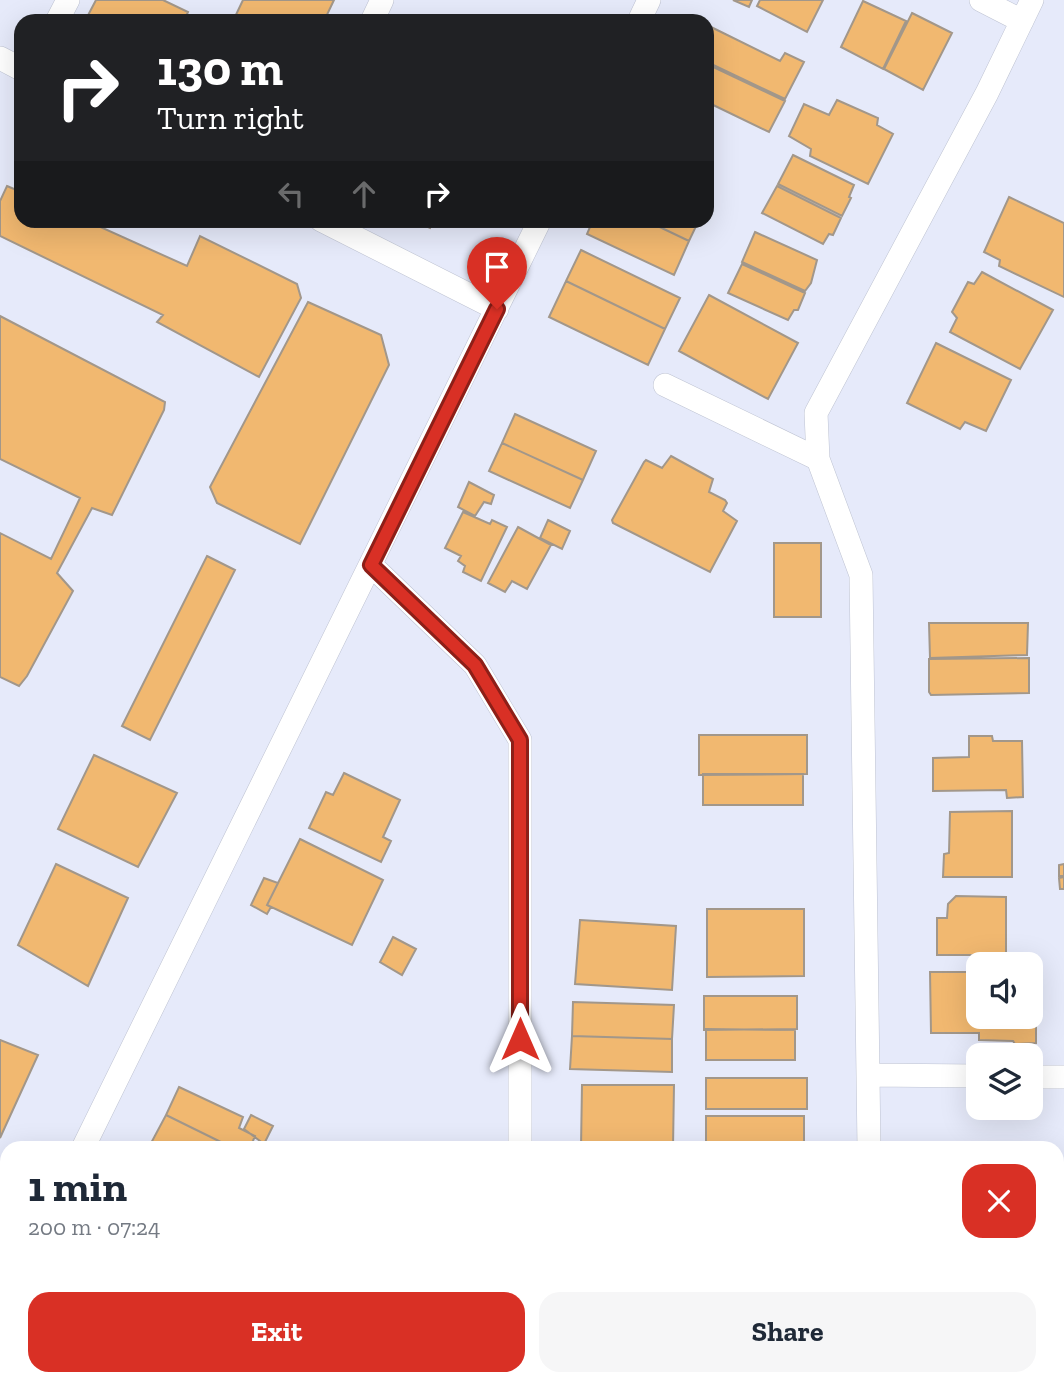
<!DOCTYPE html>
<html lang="en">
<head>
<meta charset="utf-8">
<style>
  body { margin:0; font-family:"Zilla Slab",serif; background:#f6f6f7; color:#1f2937; height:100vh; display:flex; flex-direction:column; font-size:26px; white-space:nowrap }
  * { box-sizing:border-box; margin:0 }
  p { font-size:23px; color:#747a83 }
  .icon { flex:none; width:38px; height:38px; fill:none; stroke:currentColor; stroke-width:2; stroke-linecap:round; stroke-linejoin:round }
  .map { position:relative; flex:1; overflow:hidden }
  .panel { position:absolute; left:0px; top:1141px; width:1064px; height:245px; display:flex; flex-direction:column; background:#fff; border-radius:21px 21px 0 0; box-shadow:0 7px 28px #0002 }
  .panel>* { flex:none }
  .guide { position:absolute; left:14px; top:14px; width:700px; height:214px; border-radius:21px; box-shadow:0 7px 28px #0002; background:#202124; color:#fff; overflow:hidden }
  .buttons { position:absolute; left:966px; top:952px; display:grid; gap:14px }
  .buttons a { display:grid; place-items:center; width:77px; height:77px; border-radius:14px; background:#fff; box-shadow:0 7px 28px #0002; font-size:35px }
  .pin { position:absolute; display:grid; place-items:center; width:60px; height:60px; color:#fff; margin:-72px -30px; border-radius:50% 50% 50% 0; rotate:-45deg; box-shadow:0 0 7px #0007 }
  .pin .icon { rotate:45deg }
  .me { position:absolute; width:77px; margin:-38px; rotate:0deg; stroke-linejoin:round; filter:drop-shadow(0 0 5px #0008) }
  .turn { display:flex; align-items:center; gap:24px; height:147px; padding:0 28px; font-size:32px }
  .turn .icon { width:91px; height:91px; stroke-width:2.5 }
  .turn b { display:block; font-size:49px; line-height:60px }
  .lanes { display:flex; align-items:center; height:66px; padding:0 28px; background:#0003; justify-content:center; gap:35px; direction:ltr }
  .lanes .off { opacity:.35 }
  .round { display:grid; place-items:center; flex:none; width:74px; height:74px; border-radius:21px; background:#f6f6f7 }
  .summary { display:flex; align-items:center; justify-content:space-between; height:119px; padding:0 28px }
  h1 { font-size:42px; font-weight:800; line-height:52px }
  .action { display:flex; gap:14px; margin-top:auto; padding:14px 28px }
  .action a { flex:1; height:80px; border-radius:21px; background:#d93025; color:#fff; font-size:28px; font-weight:800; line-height:80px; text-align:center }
  .action a+a { background:#f6f6f7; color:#1f2937 }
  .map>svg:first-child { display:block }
</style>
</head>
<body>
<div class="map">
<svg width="1064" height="1386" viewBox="0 0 1064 1386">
  <rect width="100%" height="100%" fill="#e6eafa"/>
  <path fill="#f1b870" stroke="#a2978a" stroke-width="2" d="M 96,0 L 163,0 L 188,12 L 184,21 L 85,21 Z
    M 243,0 L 334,0 L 324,21 L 233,21 Z
    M 733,0 L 752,0 L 749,7 Z
    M 760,0 L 823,0 L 807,32 L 757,6 Z
    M 863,1 L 906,21 L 883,69 L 841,47 Z
    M 912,13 L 952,33 L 923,90 L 884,69 Z
    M 707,25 L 780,61 L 785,53 L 804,62 L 785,99 L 707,62 Z
    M 707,64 L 785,101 L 769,132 L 707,102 Z
    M 837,100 L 878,118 L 877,125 L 893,134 L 868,184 L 810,156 L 811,149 L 789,136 L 804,104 L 829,115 Z
    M 793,155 L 854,185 L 849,197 L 851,198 L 842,216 L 778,184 Z
    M 7,186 L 21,192 L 21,220 L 85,220 L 187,266 L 200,236 L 297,284 L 301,298 L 259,377 L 157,322 L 163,315 L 0,236 L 0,201 Z
    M 777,186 L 841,218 L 833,235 L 829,234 L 823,244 L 762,213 Z
    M 1009,197 L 1064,223 L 1064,297 L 999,266 L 1000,260 L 984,252 Z
    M 412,220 L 433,220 L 430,228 Z
    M 593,220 L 645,220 L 689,241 L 674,275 L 587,234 Z
    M 645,220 L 699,220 L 689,241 Z
    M 755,232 L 817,260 L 811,283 L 805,291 L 742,262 Z
    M 581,250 L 680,298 L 665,329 L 566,281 Z
    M 742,264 L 805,293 L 798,310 L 794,310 L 788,320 L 728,293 Z
    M 982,272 L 1053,310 L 1020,369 L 950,332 L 957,318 L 952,312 L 968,282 L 974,284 Z
    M 566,281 L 665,329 L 648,365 L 549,317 Z
    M 709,295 L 798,343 L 768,399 L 679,351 Z
    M 308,302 L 381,335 L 389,365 L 300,544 L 217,503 L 210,487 Z
    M 0,316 L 165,402 L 164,410 L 112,515 L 92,508 L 57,573 L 73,591 L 27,676 L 19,686 L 0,677 L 0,533 L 51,559 L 80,498 L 0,459 Z
    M 936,343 L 1011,380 L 986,431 L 965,422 L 960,429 L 907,403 Z
    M 515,414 L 596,451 L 583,480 L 502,443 Z
    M 502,443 L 583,480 L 570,508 L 489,471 Z
    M 671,456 L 713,479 L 709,492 L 725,500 L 727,503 L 723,511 L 737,521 L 710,572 L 613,523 L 612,520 L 644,462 L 646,460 L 662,468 Z
    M 469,482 L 494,495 L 491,504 L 484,502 L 475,516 L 458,507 Z
    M 463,512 L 490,524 L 492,520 L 507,527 L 481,581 L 463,572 L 465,566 L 458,561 L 461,556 L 445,548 Z
    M 548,520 L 570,531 L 562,549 L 540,538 Z
    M 518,527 L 551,545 L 527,589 L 512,581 L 505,592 L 488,583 Z
    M 774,543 L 821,543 L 821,617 L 774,617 Z
    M 207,556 L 235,570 L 150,740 L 122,726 Z
    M 929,623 L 1028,623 L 1027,655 L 930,658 Z
    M 1029,658 L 1029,693 L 931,695 L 929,692 L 929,659 Z
    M 699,735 L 807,735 L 807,774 L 699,775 Z
    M 969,736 L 992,736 L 993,741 L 1022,741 L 1023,797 L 1007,798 L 1006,790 L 933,791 L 933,758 L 969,757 Z
    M 94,755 L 177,793 L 138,867 L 58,829 Z
    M 344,773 L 400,800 L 383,837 L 391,841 L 381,862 L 309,828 L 326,792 L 333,795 Z
    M 703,774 L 803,774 L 803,805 L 703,805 Z
    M 1012,811 L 1012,877 L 943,877 L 944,854 L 949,853 L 950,812 Z
    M 300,839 L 383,880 L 352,945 L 267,905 Z
    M 56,864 L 128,898 L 88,986 L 18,945 Z
    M 1064,864 L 1064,876 L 1059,876 L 1059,865 Z
    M 1064,877 L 1064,889 L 1060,889 L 1059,878 Z
    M 264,878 L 278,883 L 267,905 L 271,907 L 267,914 L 251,905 Z
    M 956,896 L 1006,897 L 1006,955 L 937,955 L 937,918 L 947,918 L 948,904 Z
    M 707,909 L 804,909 L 804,976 L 707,977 Z
    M 580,920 L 676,926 L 672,990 L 575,984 Z
    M 393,937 L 416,949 L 402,975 L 380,962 Z
    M 1031,971 L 1036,971 L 1036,1043 L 1015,1044 L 1013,1041 L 979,1040 L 979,1033 L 931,1033 L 930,972 L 978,972 L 978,1017 L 1031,1017 Z
    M 704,996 L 797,996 L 797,1029 L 704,1030 Z
    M 573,1002 L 674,1005 L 672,1039 L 572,1036 Z
    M 706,1029 L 795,1030 L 795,1060 L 706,1060 Z
    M 572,1036 L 672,1039 L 672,1072 L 570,1069 Z
    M 0,1040 L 38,1055 L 0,1138 Z
    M 706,1078 L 807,1078 L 807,1109 L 706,1109 Z
    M 582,1085 L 674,1085 L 673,1148 L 581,1148 Z
    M 179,1087 L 243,1117 L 239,1128 L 255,1136 L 250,1148 L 233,1148 L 166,1115 Z
    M 166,1115 L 233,1148 L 157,1148 L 150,1145 Z
    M 251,1115 L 273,1126 L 264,1144 L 244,1129 Z
    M 706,1116 L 804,1116 L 804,1148 L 706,1148 Z
    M 575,1379 L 676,1379 L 675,1386 L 574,1386 Z"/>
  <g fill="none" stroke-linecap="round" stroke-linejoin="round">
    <g stroke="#bec3d2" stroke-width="24">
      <path id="minor" d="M 981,0 L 1022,21
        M 57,21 L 68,0
        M 372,21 L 382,0
        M 639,21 L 649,0
        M 0,58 L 21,69
        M 321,220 L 497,309
        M 665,385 L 818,459 L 861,575 L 869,1148
        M 818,459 L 816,413 L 987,93 L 1032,0
        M 371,565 L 475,665 L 520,740 L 520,1148
        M 869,1075 L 978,1076
        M 1031,1077 L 1064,1077
        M 83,1148 L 540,220
        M 0,1314 L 7,1300
        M 520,1379 L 520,1386
        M 869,1386 L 869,1379"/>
    </g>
    <use href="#minor" stroke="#fff" stroke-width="23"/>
  </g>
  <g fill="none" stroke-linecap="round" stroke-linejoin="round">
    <g stroke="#8d1f18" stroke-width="18">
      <path id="route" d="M 497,309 L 371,565 L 475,665 L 520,740 L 520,1039"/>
    </g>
    <use href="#route" stroke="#d93025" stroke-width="12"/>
  </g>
</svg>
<div class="buttons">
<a><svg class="icon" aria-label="sound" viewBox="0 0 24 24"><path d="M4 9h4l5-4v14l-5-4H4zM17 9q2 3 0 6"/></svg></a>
<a><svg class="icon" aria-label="layers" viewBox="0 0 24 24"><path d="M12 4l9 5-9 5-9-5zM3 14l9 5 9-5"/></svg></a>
</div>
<div class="pin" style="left:497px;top:309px;background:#d93025"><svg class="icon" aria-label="arrive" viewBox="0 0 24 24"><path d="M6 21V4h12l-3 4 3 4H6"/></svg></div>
<svg class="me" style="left:520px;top:1039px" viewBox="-20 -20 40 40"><path d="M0-17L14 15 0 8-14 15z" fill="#d93025" stroke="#fff" stroke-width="4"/></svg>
<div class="guide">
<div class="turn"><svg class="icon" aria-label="right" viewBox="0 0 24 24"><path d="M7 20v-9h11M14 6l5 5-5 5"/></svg><div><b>130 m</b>Turn right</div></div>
<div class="lanes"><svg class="icon off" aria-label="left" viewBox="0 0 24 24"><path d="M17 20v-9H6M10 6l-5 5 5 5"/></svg><svg class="icon off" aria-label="ahead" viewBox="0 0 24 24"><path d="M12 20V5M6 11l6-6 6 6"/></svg><svg class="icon" aria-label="right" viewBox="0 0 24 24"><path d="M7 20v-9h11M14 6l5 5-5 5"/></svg></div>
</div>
<section class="panel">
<div class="summary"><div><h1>1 min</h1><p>200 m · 07:24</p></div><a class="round" style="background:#d93025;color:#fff"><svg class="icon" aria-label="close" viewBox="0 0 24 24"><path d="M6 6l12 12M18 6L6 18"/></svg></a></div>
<div class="action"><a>Exit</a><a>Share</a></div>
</section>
</div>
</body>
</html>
